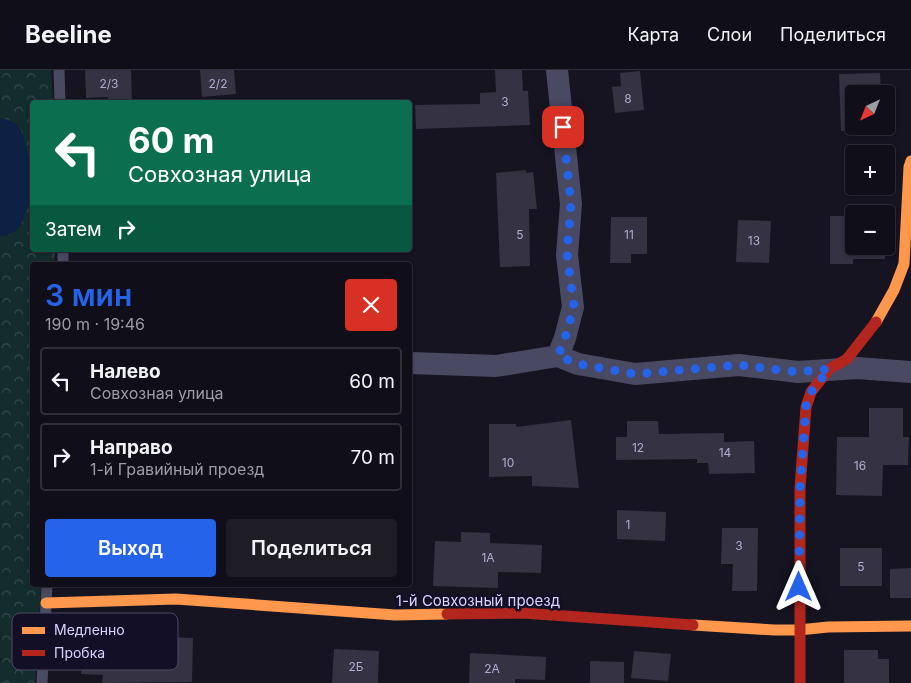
<!DOCTYPE html>
<html lang="ru">
<head>
<meta charset="utf-8">
<style>
  body { margin:0; font-family:Inter,sans-serif; background:#1e1d26; color:#f1f3f6; height:100vh; display:flex; flex-direction:column; font-size:19px; white-space:nowrap }
  * { box-sizing:border-box; margin:0 }
  p { font-size:16px; color:#9c9ca2 }
  .icon { flex:none; width:28px; height:28px; fill:none; stroke:currentColor; stroke-width:2; stroke-linecap:round; stroke-linejoin:round }
  .map { position:relative; flex:1; overflow:hidden }
  .drawer { position:absolute; left:30px; top:192px; width:382px; height:325px; display:flex; flex-direction:column; background:#100f19; border-radius:5px; box-shadow:0 1px 4px #0004,0 0 0 1px #302f38 }
  .drawer>* { flex:none }
  .hud { position:absolute; left:30px; top:30px; width:382px; height:152px; border-radius:5px; box-shadow:0 1px 4px #0004,0 0 0 1px #302f38; background:#0b6e4f; color:#fff; overflow:hidden }
  .needle { width:32px; rotate:223deg }
  .buttons { position:absolute; left:845px; top:15px; display:grid; gap:10px }
  .buttons a { display:grid; place-items:center; width:50px; height:50px; border-radius:5px; background:#100f19; box-shadow:0 1px 4px #0004,0 0 0 1px #302f38; font-size:25px }
  .pin { position:absolute; display:grid; place-items:center; width:42px; height:42px; color:#fff; margin:-21px; border-radius:10px; box-shadow:0 2px 8px #0006 }
  .me { position:absolute; width:55px; margin:-28px; rotate:0deg; stroke-linejoin:round; filter:drop-shadow(0 0 4px #0008) }
  .turn { display:flex; align-items:center; gap:18px; height:105px; padding:0 15px; font-size:22px }
  .turn .icon { width:65px; height:65px; stroke-width:2.5 }
  .turn b { display:block; font-size:35px; line-height:42px }
  .then { display:flex; align-items:center; height:48px; padding:0 15px; background:#0003; gap:10px; font-size:19px }
  .round { display:grid; place-items:center; flex:none; width:52px; height:52px; border-radius:5px; background:#1e1d26 }
  .overview { display:flex; align-items:center; justify-content:space-between; height:85px; padding:0 15px }
  h1 { font-size:30px; font-weight:600; line-height:38px; color:#2563eb }
  .cta { display:flex; gap:10px; margin-top:auto; padding:10px 15px }
  .cta a { flex:1; height:58px; border-radius:5px; background:#2563eb; color:#fff; font-size:20px; font-weight:600; line-height:58px; text-align:center }
  .cta a+a { background:#1e1d26; color:#f1f3f6 }
  ul { padding:0; list-style:none }
  li { display:flex; align-items:center; gap:15px; height:68px; margin:0 10px 8px; padding:0 5px; border:2px solid #302f38; border-radius:5px }
  li div { flex:1 }
  li b { display:block; font-size:19px }
  li em { font-style:normal }
  header { display:flex; align-items:center; gap:30px; box-sizing:border-box; height:70px; padding:0 25px; background:#100f19; border-bottom:1px solid #302f38 }
  header strong { font-size:24px }
  nav { display:flex; gap:28px; margin-inline-start:auto; font-size:18px }
  .map>svg:first-child { display:block }
</style>
</head>
<body>
<header>
<strong>Beeline</strong>
<nav><a>Карта</a><a>Слои</a><a>Поделиться</a></nav>
</header>
<div class="map">
<svg width="911" height="613" viewBox="0 0 911 613">
  <defs>
    <pattern id="forest-crowns" width="20" height="18" patternUnits="userSpaceOnUse" patternTransform="scale(1.25)"><rect width="20" height="18" fill="#132c2d"/><path d="M2 6a3 3 0 1 1 6 0M12 15a3 3 0 1 1 6 0" fill="none" stroke="#354a4c"/></pattern>
  </defs>
  <rect width="100%" height="100%" fill="#161421"/>
  <path fill="url(#forest-crowns)" d="M 0,0 L 51,0 L 53,32 L 32,32 L 32,180 L 55,180 L 55,195 L 32,195 L 32,515 L 41,515 L 35,613 L 0,613 Z"/>
  <g fill="none" stroke-linecap="round" stroke-linejoin="round">
    <path stroke="#0d2144" stroke-width="49" d="M 0,73 L 9,112 L 0,142"/>
  </g>
  <path fill="#343243" d="M 85,0 L 131,0 L 132,32 L 108,32 L 108,27 L 86,28 Z
    M 200,0 L 234,0 L 236,24 L 202,27 Z
    M 495,0 L 522,0 L 523,21 L 528,21 L 530,55 L 416,59 L 415,35 L 480,34 L 480,23 L 496,22 Z
    M 640,1 L 644,40 L 615,43 L 612,17 L 621,16 L 620,3 Z
    M 880,3 L 881,24 L 854,24 L 854,56 L 886,56 L 886,35 L 892,35 L 893,59 L 841,61 L 839,4 Z
    M 526,100 L 526,103 L 533,102 L 537,139 L 529,139 L 530,196 L 500,197 L 496,103 Z
    M 856,138 L 885,138 L 885,144 L 856,144 Z
    M 830,146 L 854,146 L 854,176 L 885,176 L 885,189 L 853,189 L 853,194 L 830,194 Z
    M 611,147 L 647,147 L 647,184 L 631,184 L 631,193 L 610,193 Z
    M 738,150 L 771,151 L 769,193 L 736,192 Z
    M 869,338 L 903,338 L 903,367 L 909,367 L 908,395 L 883,395 L 882,426 L 836,425 L 837,367 L 869,367 Z
    M 571,350 L 579,418 L 532,416 L 532,406 L 489,407 L 489,354 L 516,354 L 516,357 Z
    M 627,351 L 658,351 L 659,364 L 724,363 L 724,372 L 754,371 L 755,403 L 709,404 L 708,393 L 697,393 L 697,389 L 616,390 L 616,367 L 627,367 Z
    M 617,440 L 666,442 L 665,471 L 617,469 Z
    M 722,458 L 758,458 L 757,521 L 732,521 L 733,494 L 721,494 Z
    M 461,462 L 490,463 L 490,473 L 542,475 L 541,503 L 498,502 L 498,518 L 433,516 L 435,471 L 461,472 Z
    M 840,478 L 882,478 L 882,516 L 840,516 Z
    M 911,498 L 911,528 L 890,528 L 890,499 Z
    M 134,557 L 169,558 L 169,567 L 193,568 L 192,612 L 102,613 L 103,605 L 81,604 L 83,568 L 133,570 Z
    M 334,579 L 379,581 L 378,613 L 332,613 Z
    M 844,580 L 878,580 L 878,589 L 889,589 L 889,613 L 844,613 Z
    M 634,581 L 671,584 L 668,611 L 631,608 Z
    M 470,583 L 546,587 L 545,610 L 515,609 L 515,613 L 469,613 Z
    M 590,591 L 624,592 L 624,613 L 590,613 Z"/>
  <g fill="none" stroke-linecap="round" stroke-linejoin="round">
    <path stroke="#4a4962" stroke-width="11" d="M 59,0 L 60,32
      M 63,180 L 63,195
      M 42,613 L 47,515"/>
    <path stroke="#4a4962" stroke-width="22" d="M 557,0 L 571,134 L 567,185 L 573,237 L 565,268 L 558,286
      M 410,293 L 496,296 L 558,286 L 578,294 L 635,304 L 739,295 L 798,302 L 857,298 L 911,302"/>
    <path stroke="#ff974d" stroke-width="11" d="M 876,252 L 894,220 L 904,194 L 909,97 L 911,91
      M 46,533 L 176,529 L 395,545 L 447,544
      M 693,555 L 774,560 L 799,560 L 828,557 L 911,556"/>
    <path stroke="#b3261e" stroke-width="11" d="M 447,544 L 523,543 L 693,555
      M 800,613 L 800,418 L 806,337 L 811,322 L 829,299 L 847,289 L 876,252"/>
  </g>
  <g fill="none" stroke-linecap="round" stroke-linejoin="round">
    <path stroke="#2563eb" stroke-width="9" stroke-dasharray="0 16.2" d="M 563,57 L 571,134 L 567,185 L 574,237 L 565,268 L 558,286 L 578,294 L 635,304 L 739,295 L 798,302 L 829,299 L 811,322 L 806,336 L 800,418 L 799,517"/>
  </g>
  <g text-anchor="middle" stroke-width="5" stroke-linejoin="round" paint-order="stroke">
    <g font-size="12" fill="#b0acd0">
      <text x="109" y="18">2/3</text>
      <text x="218" y="18">2/2</text>
      <text x="628" y="33">8</text>
      <text x="505" y="36">3</text>
      <text x="520" y="169">5</text>
      <text x="629" y="169">11</text>
      <text x="754" y="175">13</text>
      <text x="638" y="382">12</text>
      <text x="725" y="387">14</text>
      <text x="508" y="397">10</text>
      <text x="860" y="400">16</text>
      <text x="628" y="459">1</text>
      <text x="739" y="480">3</text>
      <text x="488" y="492">1А</text>
      <text x="861" y="501">5</text>
      <text x="356" y="601">2Б</text>
      <text x="492" y="603">2А</text>
    </g>
    <g font-size="15" fill="#d9d4ff" stroke="#130f26">
      <text x="478" y="536">1-й Совхозный проезд</text>
    </g>
  </g>
  <rect x="12" y="543" width="166" height="57" rx="8" fill="#130f26" stroke="#4e4a67" stroke-width="1"/>
  <rect x="22" y="557" width="23" height="7" fill="#ff974d"/>
  <rect x="22" y="580" width="23" height="6" fill="#b3261e"/>
  <g font-size="14" fill="#d9d4ff">
    <text x="54" y="565">Медленно</text>
    <text x="54" y="588">Пробка</text>
  </g>
</svg>
<div class="buttons">
<a><svg class="needle" viewBox="-14 -14 28 28"><path d="M0-13l5 13h-10z" fill="#e53935"/><path d="M0 13l5-13h-10z" fill="#9c9ca2"/></svg></a>
<a>+</a>
<a>−</a>
</div>
<div class="pin" style="left:563px;top:57px;background:#d93025"><svg class="icon" aria-label="arrive" viewBox="0 0 24 24"><path d="M6 21V4h12l-3 4 3 4H6"/></svg></div>
<svg class="me" style="left:799px;top:517px" viewBox="-20 -20 40 40"><path d="M0-17L14 15 0 8-14 15z" fill="#2563eb" stroke="#fff" stroke-width="4"/></svg>
<div class="hud">
<div class="turn"><svg class="icon" aria-label="left" viewBox="0 0 24 24"><path d="M17 20v-9H6M10 6l-5 5 5 5"/></svg><div><b>60 m</b>Совхозная улица</div></div>
<div class="then">Затем<svg class="icon" aria-label="right" viewBox="0 0 24 24"><path d="M7 20v-9h11M14 6l5 5-5 5"/></svg></div>
</div>
<section class="drawer">
<div class="overview"><div><h1>3 мин</h1><p>190 m · 19:46</p></div><a class="round" style="background:#d93025;color:#fff"><svg class="icon" aria-label="close" viewBox="0 0 24 24"><path d="M6 6l12 12M18 6L6 18"/></svg></a></div>
<ul>
<li><svg class="icon" aria-label="left" viewBox="0 0 24 24"><path d="M17 20v-9H6M10 6l-5 5 5 5"/></svg><div><b>Налево</b><p>Совхозная улица</p></div><em>60 m</em></li>
<li><svg class="icon" aria-label="right" viewBox="0 0 24 24"><path d="M7 20v-9h11M14 6l5 5-5 5"/></svg><div><b>Направо</b><p>1-й Гравийный проезд</p></div><em>70 m</em></li>
</ul>
<div class="cta"><a>Выход</a><a>Поделиться</a></div>
</section>
</div>
</body>
</html>
